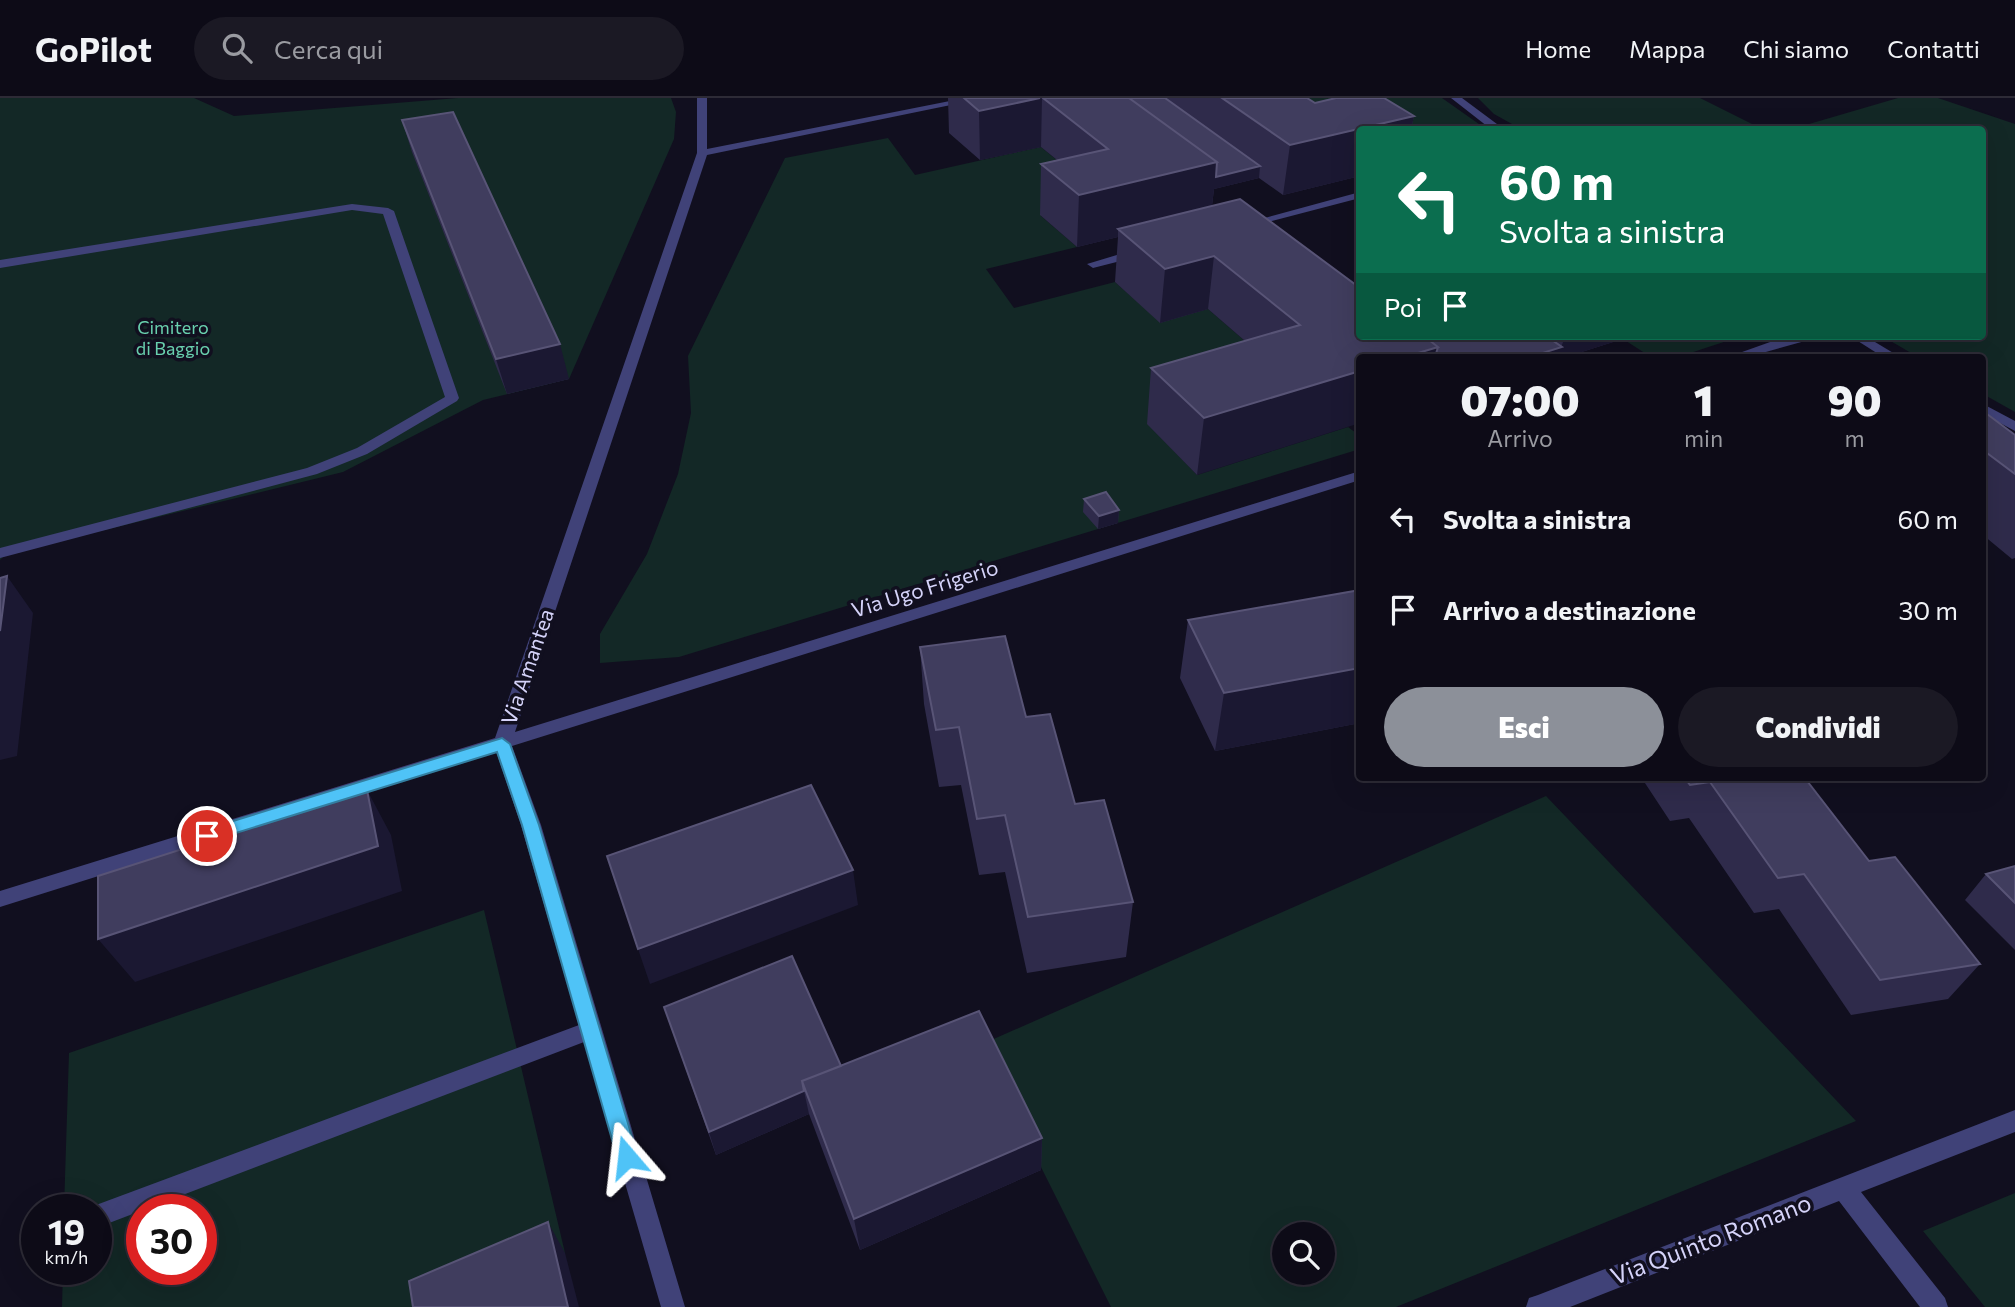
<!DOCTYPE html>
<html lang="it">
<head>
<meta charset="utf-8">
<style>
  body { margin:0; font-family:Commissioner,sans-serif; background:#1b1924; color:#f1f3f6; height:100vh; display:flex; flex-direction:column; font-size:26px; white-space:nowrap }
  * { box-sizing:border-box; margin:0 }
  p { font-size:23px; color:#9a9ba1 }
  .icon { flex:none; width:38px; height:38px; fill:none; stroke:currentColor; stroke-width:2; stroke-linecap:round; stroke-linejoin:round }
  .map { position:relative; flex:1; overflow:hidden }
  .drawer { position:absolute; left:1356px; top:256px; width:630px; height:427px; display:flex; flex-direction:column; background:#0d0b17; border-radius:7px; box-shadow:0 7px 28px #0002,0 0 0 2px #2d2b36 }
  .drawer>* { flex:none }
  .banner { position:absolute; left:1356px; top:28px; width:630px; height:214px; border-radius:7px; box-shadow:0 7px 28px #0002,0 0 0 2px #2d2b36; background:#0b6e4f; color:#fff; overflow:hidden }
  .fabs { position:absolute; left:1272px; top:1124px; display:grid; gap:14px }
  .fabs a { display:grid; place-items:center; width:63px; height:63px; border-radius:50%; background:#0d0b17; box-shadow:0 7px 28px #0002,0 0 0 2px #2d2b36; font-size:35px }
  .speed { position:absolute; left:21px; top:1096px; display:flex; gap:14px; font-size:35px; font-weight:700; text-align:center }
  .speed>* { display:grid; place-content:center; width:91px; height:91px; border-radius:50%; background:#0d0b17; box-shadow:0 7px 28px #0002,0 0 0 2px #2d2b36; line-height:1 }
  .speed small { font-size:18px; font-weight:400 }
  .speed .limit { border:10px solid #d22; background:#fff; color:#111 }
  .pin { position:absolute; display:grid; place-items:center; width:60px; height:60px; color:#fff; margin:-30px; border:4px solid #fff; border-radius:50%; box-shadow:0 2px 7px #0007 }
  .me { position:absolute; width:77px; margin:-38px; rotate:343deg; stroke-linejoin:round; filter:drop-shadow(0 0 5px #0008) }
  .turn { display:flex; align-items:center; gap:24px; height:147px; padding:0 28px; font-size:32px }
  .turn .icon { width:91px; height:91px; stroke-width:2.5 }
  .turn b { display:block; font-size:49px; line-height:60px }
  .then { display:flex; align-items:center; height:66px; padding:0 28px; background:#0003; gap:14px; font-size:26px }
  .eta { display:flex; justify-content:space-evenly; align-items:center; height:119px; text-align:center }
  .eta b { font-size:42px; font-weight:800; line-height:49px }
  .cta { display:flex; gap:14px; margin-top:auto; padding:14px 28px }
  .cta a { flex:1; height:80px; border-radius:42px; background:#8c9099; color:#fff; font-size:28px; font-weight:800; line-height:80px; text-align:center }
  .cta a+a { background:#1b1924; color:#f1f3f6 }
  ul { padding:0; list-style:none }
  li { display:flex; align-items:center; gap:21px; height:91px; padding:0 28px }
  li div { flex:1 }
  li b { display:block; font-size:26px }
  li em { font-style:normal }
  header { display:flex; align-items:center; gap:42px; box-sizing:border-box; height:98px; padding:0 35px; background:#0d0b17; border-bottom:2px solid #2d2b36 }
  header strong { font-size:33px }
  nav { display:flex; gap:38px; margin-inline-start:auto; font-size:24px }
  .search { width:490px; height:63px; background:#1b1924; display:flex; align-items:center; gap:18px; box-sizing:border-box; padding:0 24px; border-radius:38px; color:#9a9ba1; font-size:26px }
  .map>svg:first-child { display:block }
</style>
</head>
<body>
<header>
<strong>GoPilot</strong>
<div class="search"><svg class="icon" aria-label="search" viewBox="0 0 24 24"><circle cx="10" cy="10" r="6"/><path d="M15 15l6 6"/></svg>Cerca qui</div>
<nav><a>Home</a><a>Mappa</a><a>Chi siamo</a><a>Contatti</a></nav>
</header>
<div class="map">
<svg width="2015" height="1209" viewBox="0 0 2015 1209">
  <rect width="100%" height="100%" fill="#110f1f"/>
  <path fill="#132826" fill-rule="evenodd" d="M 0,0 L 194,0 L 234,18 L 458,0 L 671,0 L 676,14 L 674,41 L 569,281 L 483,302 L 343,374 L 6,456 L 0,462 Z
    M 1264,0 L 1442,0 L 1486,31 L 1360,32 Z
    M 1478,0 L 1700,0 L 1762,31 L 1521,31 L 1494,16 Z
    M 1898,0 L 1938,0 L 2015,26 L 2015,314 L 1983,296 L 1983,259 L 1918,259 L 1882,238 L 1983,238 L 1983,32 L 1792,31 Z
    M 888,40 L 915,77 L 1041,49 L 1105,102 L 1041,118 L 1077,149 L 986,171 L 1014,210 L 1115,184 L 1160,224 L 1208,211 L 1290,282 L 1147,325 L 1197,377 L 1348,329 L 1360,338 L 1360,351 L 679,559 L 600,565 L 600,536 L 647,456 L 678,376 L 691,315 L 688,258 L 785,60 Z
    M 1631,238 L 1742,238 L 1678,259 L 1651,259 L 1623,241 Z
    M 1546,698 L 1856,1023 L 1396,1209 L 1111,1209 L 980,947 ZM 1284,1136 L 1323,1136 L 1323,1174 L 1284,1174 Z
    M 484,812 L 565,1155 L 439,1209 L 62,1209 L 63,1171 L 96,1171 L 96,1111 L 64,1111 L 69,955 ZM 142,1111 L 201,1111 L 201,1171 L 142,1171 Z
    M 2015,1095 L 2015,1209 L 1985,1209 L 1923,1133 Z"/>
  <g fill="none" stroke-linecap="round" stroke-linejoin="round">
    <path fill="#404278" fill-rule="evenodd" d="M 697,0 L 707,0 L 707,51 L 965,0 L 985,0 L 707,57 L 515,634 L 1360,373 L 1360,382 L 512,648 L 541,727 L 685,1209 L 661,1209 L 584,944 L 96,1130 L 96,1111 L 88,1110 L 579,927 L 521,727 L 496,653 L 0,809 L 0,793 L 495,640 L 697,55 Z
      M 1451,0 L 1462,0 L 1505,32 L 1492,32 Z
      M 1360,94 L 1360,100 L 1245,130 L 1239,127 Z
      M 352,106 L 388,110 L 394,113 L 459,300 L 457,303 L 367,356 L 317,376 L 0,460 L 0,450 L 307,370 L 357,350 L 445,299 L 383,116 L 352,112 L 0,170 L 0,162 Z
      M 1140,150 L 1144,151 L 1144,157 L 1093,170 L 1087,166 Z
      M 1787,238 L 1823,238 L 1748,259 L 1728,259 Z
      M 1850,238 L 1865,238 L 1900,259 L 1883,259 Z
      M 1983,306 L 2015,323 L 2015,333 L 1983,316 Z
      M 2015,1012 L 2015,1034 L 1861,1094 L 1945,1200 L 1948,1209 L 1920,1209 L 1839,1103 L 1570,1209 L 1526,1209 L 1529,1200 L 1538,1197 Z"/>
  </g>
  <path fill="#2f2b4b" d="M 948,0 L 1307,0 L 1315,5 L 1414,18 L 1411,32 L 1360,32 L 1360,78 L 1283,97 L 1259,80 L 1214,91 L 1212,108 L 1360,238 L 1632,238 L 1566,259 L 1360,259 L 1197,377 L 1147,326 L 1151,270 L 1245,243 L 1208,211 L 1160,225 L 1115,184 L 1118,139 L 1077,149 L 1040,117 L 1041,66 L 1057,62 L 1041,49 L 980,62 L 949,35 Z
    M 402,22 L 569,281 L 507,296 L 412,54 Z
    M 1360,103 L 1360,124 L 1356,121 Z
    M 1983,313 L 2015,337 L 2015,460 L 2012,461 L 1983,437 Z
    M 1084,401 L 1119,412 L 1118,425 L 1098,431 L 1083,414 Z
    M 1360,492 L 1360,625 L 1215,653 L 1180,580 L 1188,522 Z
    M 920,549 L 1026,619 L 1075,706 L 1133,804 L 1126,859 L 1027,875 L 1005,774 L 979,777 L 961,687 L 939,689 L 924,606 Z
    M 1641,679 L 1804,679 L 1869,763 L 1980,866 L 1948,901 L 1851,917 L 1779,811 L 1754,815 L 1689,720 L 1670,723 Z
    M 2015,768 L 2015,852 L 1965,802 L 1986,776 Z
    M 664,909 L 841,968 L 1042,1040 L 1041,1072 L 860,1152 L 809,1016 L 716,1057 Z"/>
  <path fill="#1b1832" d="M 1042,0 L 1041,49 L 980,62 L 979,13 Z
    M 1414,18 L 1411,32 L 1360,32 L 1360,78 L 1283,97 L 1290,47 Z
    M 1217,64 L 1260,68 L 1259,80 L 1214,91 L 1211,115 L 1118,131 L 1118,139 L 1077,149 L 1079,97 Z
    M 1214,158 L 1208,211 L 1160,225 L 1165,171 Z
    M 1565,238 L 1632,238 L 1566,259 L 1558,259 Z
    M 560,246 L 569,281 L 507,296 L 496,261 Z
    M 1438,249 L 1435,259 L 1405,259 Z
    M 1562,249 L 1558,259 L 1530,259 Z
    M 1360,273 L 1360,325 L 1197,377 L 1204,320 Z
    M 1119,412 L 1118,425 L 1098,431 L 1099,418 Z
    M 7,478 L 33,515 L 17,658 L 0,662 L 0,533 Z
    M 1360,570 L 1360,625 L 1215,653 L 1224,595 Z
    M 367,692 L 391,737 L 402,793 L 135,884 L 98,841 Z
    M 853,772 L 858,807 L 650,886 L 638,851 Z
    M 804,993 L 809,1016 L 716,1057 L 709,1034 Z
    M 1042,1040 L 1041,1072 L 860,1152 L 854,1121 Z
    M 548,1124 L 565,1155 L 579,1209 L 568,1209 Z"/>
  <path fill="#403d5e" stroke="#585476" stroke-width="2" d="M 964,0 L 1040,0 L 979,13 Z
    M 1043,0 L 1129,0 L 1217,64 L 1079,97 L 1041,66 L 1108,51 Z
    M 1129,0 L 1165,0 L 1260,68 L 1216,79 L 1217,64 Z
    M 1222,0 L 1307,0 L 1315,5 L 1336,0 L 1384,0 L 1414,18 L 1290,47 Z
    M 453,14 L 560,246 L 496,261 L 402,22 Z
    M 1240,101 L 1360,190 L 1360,238 L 1424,238 L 1438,249 L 1405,259 L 1360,259 L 1360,273 L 1204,320 L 1151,270 L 1300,227 L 1214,158 L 1165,171 L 1118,131 Z
    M 1424,238 L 1546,238 L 1562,249 L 1530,259 L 1435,259 L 1438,249 Z
    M 1983,313 L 2015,337 L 2015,376 L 1983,352 Z
    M 1106,394 L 1119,412 L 1099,418 L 1084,401 Z
    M 7,478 L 0,533 L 0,480 Z
    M 1360,492 L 1360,570 L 1224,595 L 1188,522 Z
    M 1005,538 L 1026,619 L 1050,616 L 1075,706 L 1104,702 L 1133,804 L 1028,819 L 1005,717 L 977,721 L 959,629 L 936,632 L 920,549 Z
    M 1684,679 L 1804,679 L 1869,763 L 1895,759 L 1980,866 L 1880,882 L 1804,776 L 1778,780 L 1710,684 L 1690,687 Z
    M 811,687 L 853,772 L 638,851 L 607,758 Z
    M 367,692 L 378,748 L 98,841 L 98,778 Z
    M 2015,768 L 2015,805 L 1986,776 Z
    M 792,858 L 841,968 L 802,983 L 804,993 L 709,1034 L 664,909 Z
    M 979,913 L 1042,1040 L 854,1121 L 802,983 Z
    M 548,1124 L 568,1209 L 413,1209 L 409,1183 Z"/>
  <path fill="#4fc3f7" stroke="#337fa1" stroke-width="2" d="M 502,640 L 510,646 L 539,727 L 638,1059 L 634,1066 L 627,1069 L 620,1066 L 617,1059 L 522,727 L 497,654 L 207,744 L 198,738 L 207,731 Z"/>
  <g text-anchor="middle" stroke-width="7" stroke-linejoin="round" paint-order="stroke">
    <g font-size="18" fill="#69d0ae" stroke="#110f1f">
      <text x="173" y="236">Cimitero<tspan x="173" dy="21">di Baggio</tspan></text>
    </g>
    <g font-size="21" fill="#d5d3f9" stroke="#110f1f">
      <text transform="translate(925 491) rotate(-17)" y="7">Via Ugo Frigerio</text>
      <text transform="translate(528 569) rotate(-71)" y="7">Via Amantea</text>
    </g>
    <g font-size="24" fill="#d5d3f9" stroke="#110f1f">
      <text transform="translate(1711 1142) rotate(-21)" y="8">Via Quinto Romano</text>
    </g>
  </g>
</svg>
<div class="fabs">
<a><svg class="icon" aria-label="search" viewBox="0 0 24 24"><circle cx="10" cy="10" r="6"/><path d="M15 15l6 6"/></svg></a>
</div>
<div class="speed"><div>19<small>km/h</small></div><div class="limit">30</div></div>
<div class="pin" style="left:207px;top:738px;background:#d93025"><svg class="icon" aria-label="arrive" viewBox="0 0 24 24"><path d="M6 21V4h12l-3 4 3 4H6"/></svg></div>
<svg class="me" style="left:627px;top:1059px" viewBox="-20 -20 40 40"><path d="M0-17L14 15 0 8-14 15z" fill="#4fc3f7" stroke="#fff" stroke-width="4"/></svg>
<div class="banner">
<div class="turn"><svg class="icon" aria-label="left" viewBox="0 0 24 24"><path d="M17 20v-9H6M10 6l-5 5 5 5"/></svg><div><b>60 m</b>Svolta a sinistra</div></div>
<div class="then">Poi<svg class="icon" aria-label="arrive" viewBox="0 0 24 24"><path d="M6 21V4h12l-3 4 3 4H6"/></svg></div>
</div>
<section class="drawer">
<div class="eta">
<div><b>07:00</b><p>Arrivo</p></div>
<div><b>1</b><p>min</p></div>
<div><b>90</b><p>m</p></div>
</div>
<ul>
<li><svg class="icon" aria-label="left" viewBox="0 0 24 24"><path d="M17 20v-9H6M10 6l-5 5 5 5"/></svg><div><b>Svolta a sinistra</b></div><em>60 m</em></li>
<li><svg class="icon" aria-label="arrive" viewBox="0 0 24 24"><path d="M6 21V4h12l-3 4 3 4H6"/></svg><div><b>Arrivo a destinazione</b></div><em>30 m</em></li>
</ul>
<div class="cta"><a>Esci</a><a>Condividi</a></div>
</section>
</div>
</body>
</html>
